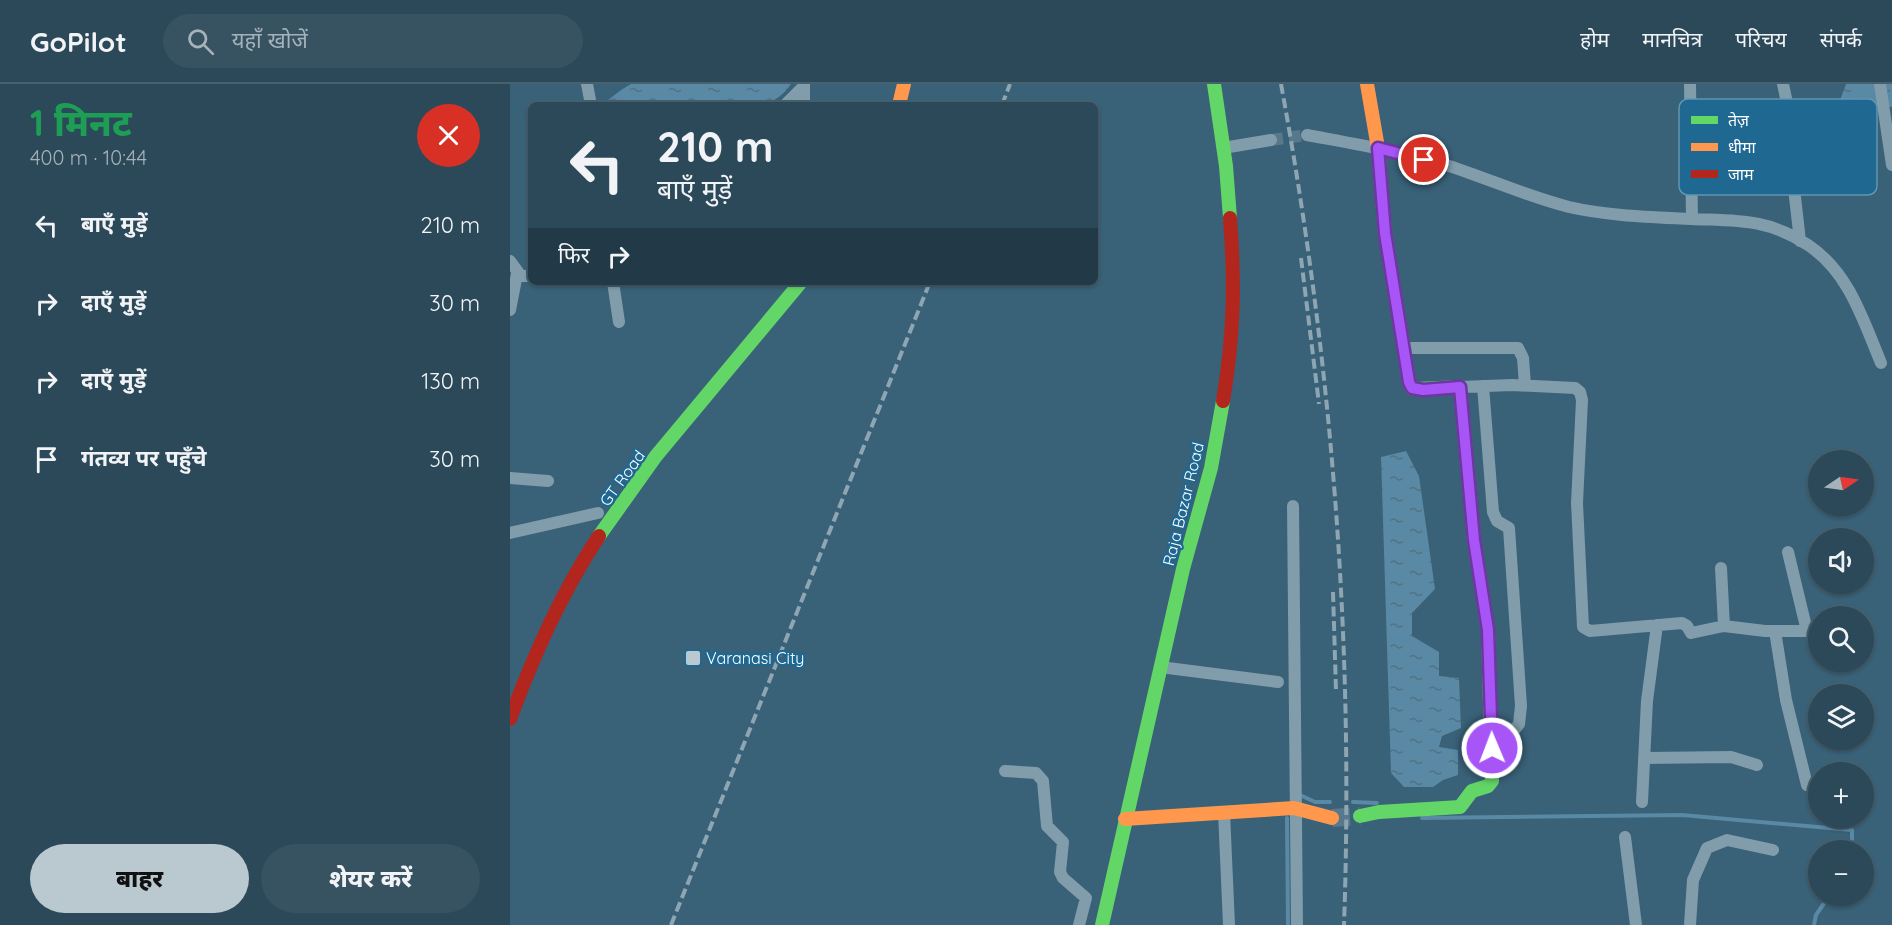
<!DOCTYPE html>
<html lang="hi">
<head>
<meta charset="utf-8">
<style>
  body { margin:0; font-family:Quicksand,"Noto Sans Devanagari",sans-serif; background:#375362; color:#f1f3f6; height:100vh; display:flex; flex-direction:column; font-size:22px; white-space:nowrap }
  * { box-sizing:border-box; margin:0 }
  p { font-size:20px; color:#a6b2ba }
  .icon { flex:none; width:33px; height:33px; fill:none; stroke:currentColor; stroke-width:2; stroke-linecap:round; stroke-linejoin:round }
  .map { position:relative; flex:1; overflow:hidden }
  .sheet { display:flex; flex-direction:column; background:#2b4959; width:510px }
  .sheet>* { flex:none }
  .hud { position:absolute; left:18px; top:18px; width:570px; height:183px; border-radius:9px; box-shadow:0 2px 4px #0004,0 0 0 2px #47616f; background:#2b4959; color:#f1f3f6; overflow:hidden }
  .needle { width:39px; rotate:77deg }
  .fabs { position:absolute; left:1298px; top:366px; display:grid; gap:12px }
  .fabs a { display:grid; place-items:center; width:66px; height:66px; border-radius:50%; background:#2b4959; box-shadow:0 2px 4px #0004,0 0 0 2px #47616f; font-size:30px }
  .pin { position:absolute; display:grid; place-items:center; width:51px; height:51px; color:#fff; margin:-26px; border:3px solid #fff; border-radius:50%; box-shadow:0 2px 6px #0007 }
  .me { position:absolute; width:66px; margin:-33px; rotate:359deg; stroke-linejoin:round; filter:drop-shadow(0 0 4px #0008) }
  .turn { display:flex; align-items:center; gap:21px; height:126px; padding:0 30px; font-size:27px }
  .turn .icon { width:78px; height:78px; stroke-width:2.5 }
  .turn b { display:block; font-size:42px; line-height:51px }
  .then { display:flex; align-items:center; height:57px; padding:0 30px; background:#0003; gap:12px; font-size:22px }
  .round { display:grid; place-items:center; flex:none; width:63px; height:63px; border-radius:32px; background:#375362 }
  .head { display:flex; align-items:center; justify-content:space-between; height:102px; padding:0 30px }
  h1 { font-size:36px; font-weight:800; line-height:45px; color:#1e9e55 }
  .cta { display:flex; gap:12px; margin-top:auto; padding:12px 30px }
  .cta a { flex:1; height:69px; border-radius:36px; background:#bac8cf; color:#111; font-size:24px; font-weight:800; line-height:69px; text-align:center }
  .cta a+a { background:#375362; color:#f1f3f6 }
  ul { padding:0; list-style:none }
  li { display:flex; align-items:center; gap:18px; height:78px; padding:0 30px }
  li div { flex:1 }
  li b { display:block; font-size:22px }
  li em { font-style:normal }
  header { display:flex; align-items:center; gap:36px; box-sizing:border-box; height:84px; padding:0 30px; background:#2b4959; border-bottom:2px solid #47616f }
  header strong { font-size:28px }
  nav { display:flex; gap:33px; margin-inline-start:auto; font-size:21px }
  .search { width:420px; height:54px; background:#375362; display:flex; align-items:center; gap:15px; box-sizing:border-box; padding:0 21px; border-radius:33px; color:#a6b2ba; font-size:22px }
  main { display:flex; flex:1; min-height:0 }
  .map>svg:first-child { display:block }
</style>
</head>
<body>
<header>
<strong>GoPilot</strong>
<div class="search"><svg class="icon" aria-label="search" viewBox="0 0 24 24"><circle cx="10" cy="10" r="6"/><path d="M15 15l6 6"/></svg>यहाँ खोजें</div>
<nav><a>होम</a><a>मानचित्र</a><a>परिचय</a><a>संपर्क</a></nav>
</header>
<main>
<section class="sheet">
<div class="head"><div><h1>1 मिनट</h1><p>400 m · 10:44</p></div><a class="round" style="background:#d93025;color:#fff"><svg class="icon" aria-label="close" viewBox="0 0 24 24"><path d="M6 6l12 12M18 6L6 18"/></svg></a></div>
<ul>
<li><svg class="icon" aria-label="left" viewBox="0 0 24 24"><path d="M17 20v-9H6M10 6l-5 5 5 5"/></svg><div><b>बाएँ मुड़ें</b></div><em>210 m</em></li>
<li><svg class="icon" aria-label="right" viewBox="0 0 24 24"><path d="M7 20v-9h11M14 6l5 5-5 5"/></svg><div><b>दाएँ मुड़ें</b></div><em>30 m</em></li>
<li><svg class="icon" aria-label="right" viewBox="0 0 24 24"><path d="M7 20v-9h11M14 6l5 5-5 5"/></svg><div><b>दाएँ मुड़ें</b></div><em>130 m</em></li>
<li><svg class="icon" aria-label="arrive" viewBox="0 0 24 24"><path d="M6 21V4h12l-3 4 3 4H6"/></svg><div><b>गंतव्य पर पहुँचे</b></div><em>30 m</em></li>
</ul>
<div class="cta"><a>बाहर</a><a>शेयर करें</a></div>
</section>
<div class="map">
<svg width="1382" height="841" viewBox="0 0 1382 841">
  <defs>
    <pattern id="water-ripples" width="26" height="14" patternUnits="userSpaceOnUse" patternTransform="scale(1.5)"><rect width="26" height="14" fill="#5989a4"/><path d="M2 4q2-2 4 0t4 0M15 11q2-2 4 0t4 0" fill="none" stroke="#547181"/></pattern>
  </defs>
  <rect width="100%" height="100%" fill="#396177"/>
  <path fill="url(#water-ripples)" d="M 121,0 L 281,0 C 270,17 252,25 233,16 L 219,21 L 91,21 C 101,15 109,6 121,0 Z
    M 1336,0 L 1382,0 L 1382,23 L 1329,19 Z
    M 896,367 L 909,392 L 925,505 L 902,529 L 902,552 L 929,568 L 929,592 L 949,594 L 951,644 L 932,652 L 929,663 L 948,666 L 948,691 L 933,696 L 923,703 L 894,703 L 881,689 L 871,373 Z"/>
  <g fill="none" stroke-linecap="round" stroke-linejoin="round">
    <path stroke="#5989a4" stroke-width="4" d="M 790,711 L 805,718 L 820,718
      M 843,718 L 867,719
      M 777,734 L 778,841
      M 912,734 L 1172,731 L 1342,746 L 1342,766
      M 1304,841 L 1306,831 L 1319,812"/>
    <path stroke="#57798b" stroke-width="12" stroke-dasharray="12 6" stroke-linecap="butt" d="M 761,56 L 797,51"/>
    <path stroke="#57798b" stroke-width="18" stroke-dasharray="18 9" stroke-linecap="butt" d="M 822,734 L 850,732"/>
    <path stroke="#819caa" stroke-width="12" d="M 77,0 L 81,21
      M 294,0 L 294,21
      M 1180,0 L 1182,135
      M 1273,0 L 1277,19 L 1287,29 L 1289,37 L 1281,78 L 1290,157
      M 1370,0 L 1382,81
      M 275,21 L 294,2
      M 797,51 C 845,60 893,68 939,82 C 979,95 1019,113 1059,123 C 1098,132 1142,133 1181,135 C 1227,137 1257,134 1298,161 C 1339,188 1353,236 1371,279
      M 713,64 L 761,56
      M 0,177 L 11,192 L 21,192
      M 103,198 L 109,238
      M 0,226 L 7,190
      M 894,264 L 1008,264 L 1013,274 L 1015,301
      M 973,302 L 983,428 L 987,437 L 999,444 L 1011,622 L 1009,640 L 1005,645 L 981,648
      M 950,303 L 1002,301 L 1065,304 L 1070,308 L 1072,316 L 1067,419 L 1073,543 L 1080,547 L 1172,539 L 1177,542 L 1181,549 L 1214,542 L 1255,547 L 1308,547
      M 0,394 L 38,397
      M 783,422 L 787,841
      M 0,449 L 88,429
      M 1278,468 L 1297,547
      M 1211,484 L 1214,542
      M 1265,547 L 1276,616 L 1297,701
      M 650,583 L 768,598
      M 1134,674 L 1221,673 L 1247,681
      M 495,687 L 526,689 L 533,697 L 537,742 L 553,758 L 550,788 L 553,794 L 576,814 L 569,841
      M 1132,718 L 1137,617 L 1147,541
      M 714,728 L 719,841
      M 1115,753 L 1126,841
      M 1180,841 L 1183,796 L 1197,764 L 1217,756 L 1263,766"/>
    <path stroke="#63d668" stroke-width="14" d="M 704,0 L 716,82 L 720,134
      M 89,452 L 146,372 L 291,198
      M 850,732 L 869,728 L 950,723 L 962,707 L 978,702 L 982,697 L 978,546 L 964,456 L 950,303 L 906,305
      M 592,841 L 673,485 L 701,384 L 713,317"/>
    <path stroke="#ff974d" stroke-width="14" d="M 857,0 L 868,64 L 875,149 L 899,298 L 902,304 L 906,305
      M 389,21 L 394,0
      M 615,735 L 784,724 L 822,734"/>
    <path stroke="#b3261e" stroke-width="14" d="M 713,317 C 724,251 725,200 720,134
      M 0,635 C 24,571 51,509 89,452"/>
    <path stroke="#8ea5b2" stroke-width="4" stroke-dasharray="10 4.5" stroke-linecap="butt" d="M 771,0 C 822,277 844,559 834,841
      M 492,21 L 500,0
      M 791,174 L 809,320
      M 823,508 L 826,607
      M 161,841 L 420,198"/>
  </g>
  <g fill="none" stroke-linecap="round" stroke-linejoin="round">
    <g stroke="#6d37a1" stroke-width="15">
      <path id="route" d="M 914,76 L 868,64 L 875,149 L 899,298 L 902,304 L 913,306 L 950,303 L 964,456 L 978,546 L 982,664"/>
    </g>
    <use href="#route" stroke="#a855f7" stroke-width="10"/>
  </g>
  <rect fill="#bac8cf" stroke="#1e6892" stroke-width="2" x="175" y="566" width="16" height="16" rx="3"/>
  <g text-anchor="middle" stroke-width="4.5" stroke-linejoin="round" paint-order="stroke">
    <g font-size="16" fill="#fff" stroke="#1e6892">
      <text transform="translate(112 394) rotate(-54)" y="6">GT Road</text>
      <text transform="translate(673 420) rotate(-76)" y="6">Raja Bazar Road</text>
    </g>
    <g font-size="16" fill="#fff" stroke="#1e6892" text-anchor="start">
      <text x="196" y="580">Varanasi City</text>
    </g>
  </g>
  <rect x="1169" y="15" width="198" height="96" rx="9" fill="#1e6892" stroke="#6295b3" stroke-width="1.5"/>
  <rect x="1181" y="32" width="27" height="8" fill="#63d668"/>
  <rect x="1181" y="59" width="27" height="8" fill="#ff974d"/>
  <rect x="1181" y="86" width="27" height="8" fill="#b3261e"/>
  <g font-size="16" fill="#fff">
    <text x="1218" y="42">तेज़</text>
    <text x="1218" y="69">धीमा</text>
    <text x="1218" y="96">जाम</text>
  </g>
</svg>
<div class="fabs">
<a><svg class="needle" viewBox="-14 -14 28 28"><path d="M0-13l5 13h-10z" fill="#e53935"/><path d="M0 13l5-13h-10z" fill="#a6b2ba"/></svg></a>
<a><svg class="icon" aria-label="sound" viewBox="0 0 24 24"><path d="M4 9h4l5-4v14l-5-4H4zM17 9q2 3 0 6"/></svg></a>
<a><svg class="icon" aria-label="search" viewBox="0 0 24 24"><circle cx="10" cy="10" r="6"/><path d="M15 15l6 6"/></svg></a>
<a><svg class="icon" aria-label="layers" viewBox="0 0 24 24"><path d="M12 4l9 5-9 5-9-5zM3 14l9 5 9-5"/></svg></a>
<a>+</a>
<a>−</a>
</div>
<div class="pin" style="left:914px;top:76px;background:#d93025"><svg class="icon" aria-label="arrive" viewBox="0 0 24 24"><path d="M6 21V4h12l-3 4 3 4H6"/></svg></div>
<svg class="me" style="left:982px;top:664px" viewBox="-20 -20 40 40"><circle r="17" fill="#a855f7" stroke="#fff" stroke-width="3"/><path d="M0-11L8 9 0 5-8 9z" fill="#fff"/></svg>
<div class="hud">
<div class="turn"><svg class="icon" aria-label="left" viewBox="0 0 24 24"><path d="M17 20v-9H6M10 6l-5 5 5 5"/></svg><div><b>210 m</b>बाएँ मुड़ें</div></div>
<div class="then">फिर<svg class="icon" aria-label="right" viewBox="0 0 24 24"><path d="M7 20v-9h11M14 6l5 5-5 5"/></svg></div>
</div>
</div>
</main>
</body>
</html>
